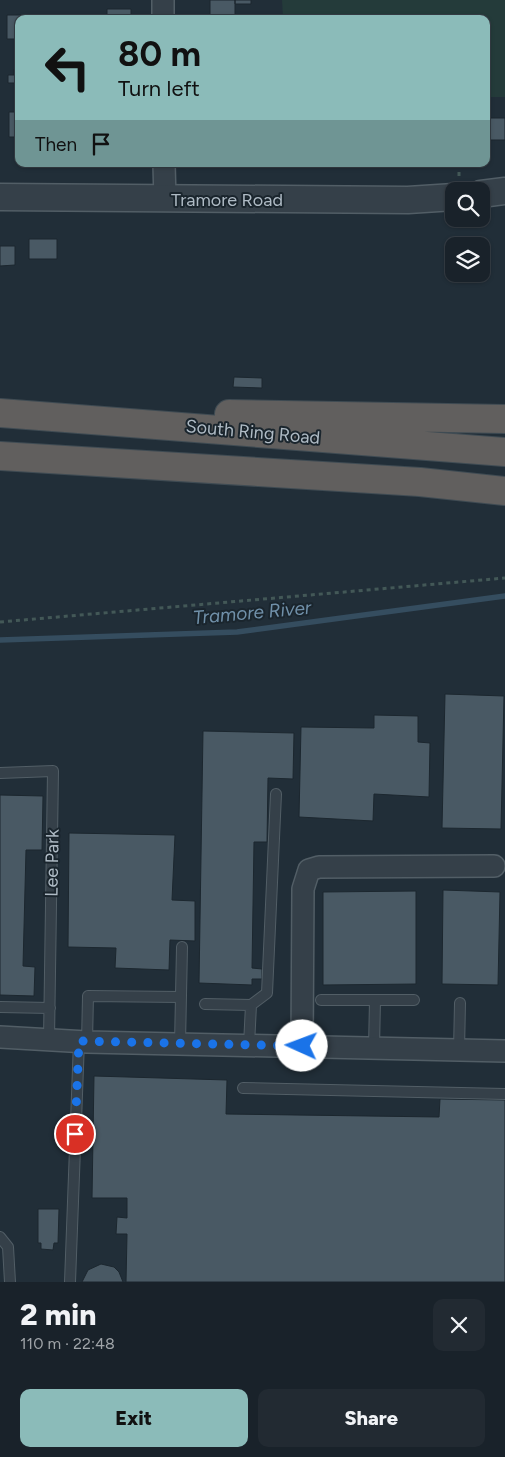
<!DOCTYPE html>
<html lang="en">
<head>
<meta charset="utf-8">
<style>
  body { margin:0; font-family:Figtree,sans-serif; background:#222a32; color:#f1f3f6; height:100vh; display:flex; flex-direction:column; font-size:19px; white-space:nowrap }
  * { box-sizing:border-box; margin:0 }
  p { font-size:16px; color:#9fa4a8 }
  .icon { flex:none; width:28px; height:28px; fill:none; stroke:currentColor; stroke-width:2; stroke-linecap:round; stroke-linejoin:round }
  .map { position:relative; height:1282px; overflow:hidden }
  .side { display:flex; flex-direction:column; background:#19222a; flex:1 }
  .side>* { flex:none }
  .hud { position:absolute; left:15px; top:15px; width:475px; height:152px; border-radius:10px; box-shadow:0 1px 4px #0004,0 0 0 1px #373f47; background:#8bbbb9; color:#111; overflow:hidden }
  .controls { position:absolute; left:445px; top:182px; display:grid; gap:10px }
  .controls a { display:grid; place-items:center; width:45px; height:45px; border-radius:10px; background:#19222a; box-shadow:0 1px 4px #0004,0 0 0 1px #373f47; font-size:25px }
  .pin { position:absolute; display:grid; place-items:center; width:42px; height:42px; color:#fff; margin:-21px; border:2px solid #fff; border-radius:50%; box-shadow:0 1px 5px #0007 }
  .me { position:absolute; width:55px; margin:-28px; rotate:272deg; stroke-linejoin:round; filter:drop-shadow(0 0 4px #0008) }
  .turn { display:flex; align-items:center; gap:18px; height:105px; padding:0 20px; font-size:22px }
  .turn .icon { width:65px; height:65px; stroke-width:2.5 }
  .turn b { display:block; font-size:35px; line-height:42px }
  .then { display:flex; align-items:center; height:48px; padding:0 20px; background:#0003; gap:10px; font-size:19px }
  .round { display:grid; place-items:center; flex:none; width:52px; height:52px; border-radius:10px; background:#222a32 }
  .overview { display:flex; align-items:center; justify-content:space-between; height:85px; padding:0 20px }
  h1 { font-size:30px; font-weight:800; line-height:38px }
  .button { display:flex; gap:10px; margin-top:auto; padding:10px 20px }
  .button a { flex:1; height:58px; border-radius:10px; background:#8bbbb9; color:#111; font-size:20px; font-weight:800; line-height:58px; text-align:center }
  .button a+a { background:#222a32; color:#f1f3f6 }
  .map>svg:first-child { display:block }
</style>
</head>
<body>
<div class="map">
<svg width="505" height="1282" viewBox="0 0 505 1282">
  <rect width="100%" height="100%" fill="#212e38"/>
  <path fill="#243b3a" d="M 282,0 L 505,0 L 505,97 L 486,97 L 486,19 L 283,19 Z"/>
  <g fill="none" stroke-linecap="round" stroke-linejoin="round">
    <path stroke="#354d5f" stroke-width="5.5" d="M 0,640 L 237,632 L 505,596"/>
  </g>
  <path fill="#495964" stroke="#1c272f" d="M 210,0 L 235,0 L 235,19 L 210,19 Z
    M 235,0 L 251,0 L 251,4 L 235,4 Z
    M 107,9 L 131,9 L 131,19 L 107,19 Z
    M 7,15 L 70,15 L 70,19 L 19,19 L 19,39 L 7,39 Z
    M 14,69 L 19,69 L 19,83 L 8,83 L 8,75 L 14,75 Z
    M 9,112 L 19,112 L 19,137 L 9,137 Z
    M 486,118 L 505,118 L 505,140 L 486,140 Z
    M 29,239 L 57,239 L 57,259 L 29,259 Z
    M 0,246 L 15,246 L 15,265 L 0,266 Z
    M 234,377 L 262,378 L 262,388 L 233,387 Z
    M 445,694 L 504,696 L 501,829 L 442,828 Z
    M 374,715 L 418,716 L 418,742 L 430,743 L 429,797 L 374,794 L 373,821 L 299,817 L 301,727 L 374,728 Z
    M 203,731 L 294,733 L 293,779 L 268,778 L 267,842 L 254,842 L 252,968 L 262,969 L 262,979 L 252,979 L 252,985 L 199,983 Z
    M 0,795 L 43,796 L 42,850 L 26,850 L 23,966 L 35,967 L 34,996 L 0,995 Z
    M 69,833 L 175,835 L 172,900 L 195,901 L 195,941 L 170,940 L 169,970 L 115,968 L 116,948 L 68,947 Z
    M 443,890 L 500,892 L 498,985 L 442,984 Z
    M 416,891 L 416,984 L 323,985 L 323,892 Z
    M 94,1076 L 227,1080 L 226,1114 L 439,1117 L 440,1099 L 505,1100 L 505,1282 L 126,1282 L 127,1234 L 116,1234 L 117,1217 L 127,1218 L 127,1198 L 92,1198 Z
    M 38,1209 L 59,1209 L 58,1243 L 54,1243 L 53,1250 L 41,1249 L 41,1243 L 38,1243 Z
    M 101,1264 L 114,1267 L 119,1272 L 123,1282 L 82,1282 L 88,1270 Z"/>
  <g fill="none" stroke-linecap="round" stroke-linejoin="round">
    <g stroke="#525e66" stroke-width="12">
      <path id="service" d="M 0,773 L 53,771 L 49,1039
        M 321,1000 L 414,1000
        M 205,1004 L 251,1005 L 267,993 L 276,794
        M 0,1007 L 50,1008
        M 87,1042 L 88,996 L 181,997
        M 180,1044 L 182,947
        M 249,1045 L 251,1005
        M 374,1048 L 375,1000
        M 459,1050 L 460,1003
        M 243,1088 L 505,1094
        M 0,1237 L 8,1247 L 10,1282
        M 70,1282 L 79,1041"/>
    </g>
    <g stroke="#525e66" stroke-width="24">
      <path id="minor" d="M 163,19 L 163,0
        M 164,164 L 165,200
        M 0,1037 L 87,1042 L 505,1051
        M 302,1046 L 303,889 L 309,870 L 319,867 L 494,866"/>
    </g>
    <g stroke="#525e66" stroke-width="29">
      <path id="tertiary" d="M 481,194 L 505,191
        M 0,197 L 408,200 L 454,197"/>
    </g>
    <g stroke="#3f4b53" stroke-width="30">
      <path id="trunk" d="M 0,413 L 505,452
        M 229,414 L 505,419
        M 0,456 L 420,482 L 505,491"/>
    </g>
    <path stroke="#435857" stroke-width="3" stroke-dasharray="4 4" stroke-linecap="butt" d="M 459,164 L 459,176
      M 0,622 L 505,578"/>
    <use href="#service" stroke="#354049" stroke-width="10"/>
    <use href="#minor" stroke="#354049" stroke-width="21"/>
    <use href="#tertiary" stroke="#354049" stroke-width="26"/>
    <use href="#trunk" stroke="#615f5e" stroke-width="28"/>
  </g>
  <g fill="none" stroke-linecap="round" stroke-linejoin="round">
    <path stroke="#1a73e8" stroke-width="9" stroke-dasharray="0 16.2" d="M 75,1134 L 79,1041 L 302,1046"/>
  </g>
  <g text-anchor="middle" stroke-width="4" stroke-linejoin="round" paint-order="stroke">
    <g font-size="18" fill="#afbbc5" stroke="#1a252d">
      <text x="227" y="206">Tramore Road</text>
      <text transform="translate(253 432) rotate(5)" y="6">South Ring Road</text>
      <text transform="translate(52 863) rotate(-89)" y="6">Lee Park</text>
    </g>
    <g font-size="19" font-style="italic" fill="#7090a9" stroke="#1a252d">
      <text transform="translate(252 612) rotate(-5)" y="7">Tramore River</text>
    </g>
  </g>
</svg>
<div class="controls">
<a><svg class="icon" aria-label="search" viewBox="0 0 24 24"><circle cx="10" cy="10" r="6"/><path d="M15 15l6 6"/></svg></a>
<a><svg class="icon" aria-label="layers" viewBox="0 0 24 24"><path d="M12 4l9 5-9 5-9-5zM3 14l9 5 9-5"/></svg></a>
</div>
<div class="pin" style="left:75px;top:1134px;background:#d93025"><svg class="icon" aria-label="arrive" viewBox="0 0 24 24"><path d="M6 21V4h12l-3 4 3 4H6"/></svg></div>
<svg class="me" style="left:302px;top:1046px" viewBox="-20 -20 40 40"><circle r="19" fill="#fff"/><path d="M0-13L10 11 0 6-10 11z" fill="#1a73e8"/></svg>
<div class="hud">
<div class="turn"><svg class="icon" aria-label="left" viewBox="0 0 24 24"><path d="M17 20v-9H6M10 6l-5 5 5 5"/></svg><div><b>80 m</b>Turn left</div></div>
<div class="then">Then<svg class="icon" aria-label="arrive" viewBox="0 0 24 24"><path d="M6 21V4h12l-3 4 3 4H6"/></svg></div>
</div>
</div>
<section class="side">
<div class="overview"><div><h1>2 min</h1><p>110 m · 22:48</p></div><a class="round"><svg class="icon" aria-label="close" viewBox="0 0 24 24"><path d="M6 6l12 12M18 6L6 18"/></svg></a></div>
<div class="button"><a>Exit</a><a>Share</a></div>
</section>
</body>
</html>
